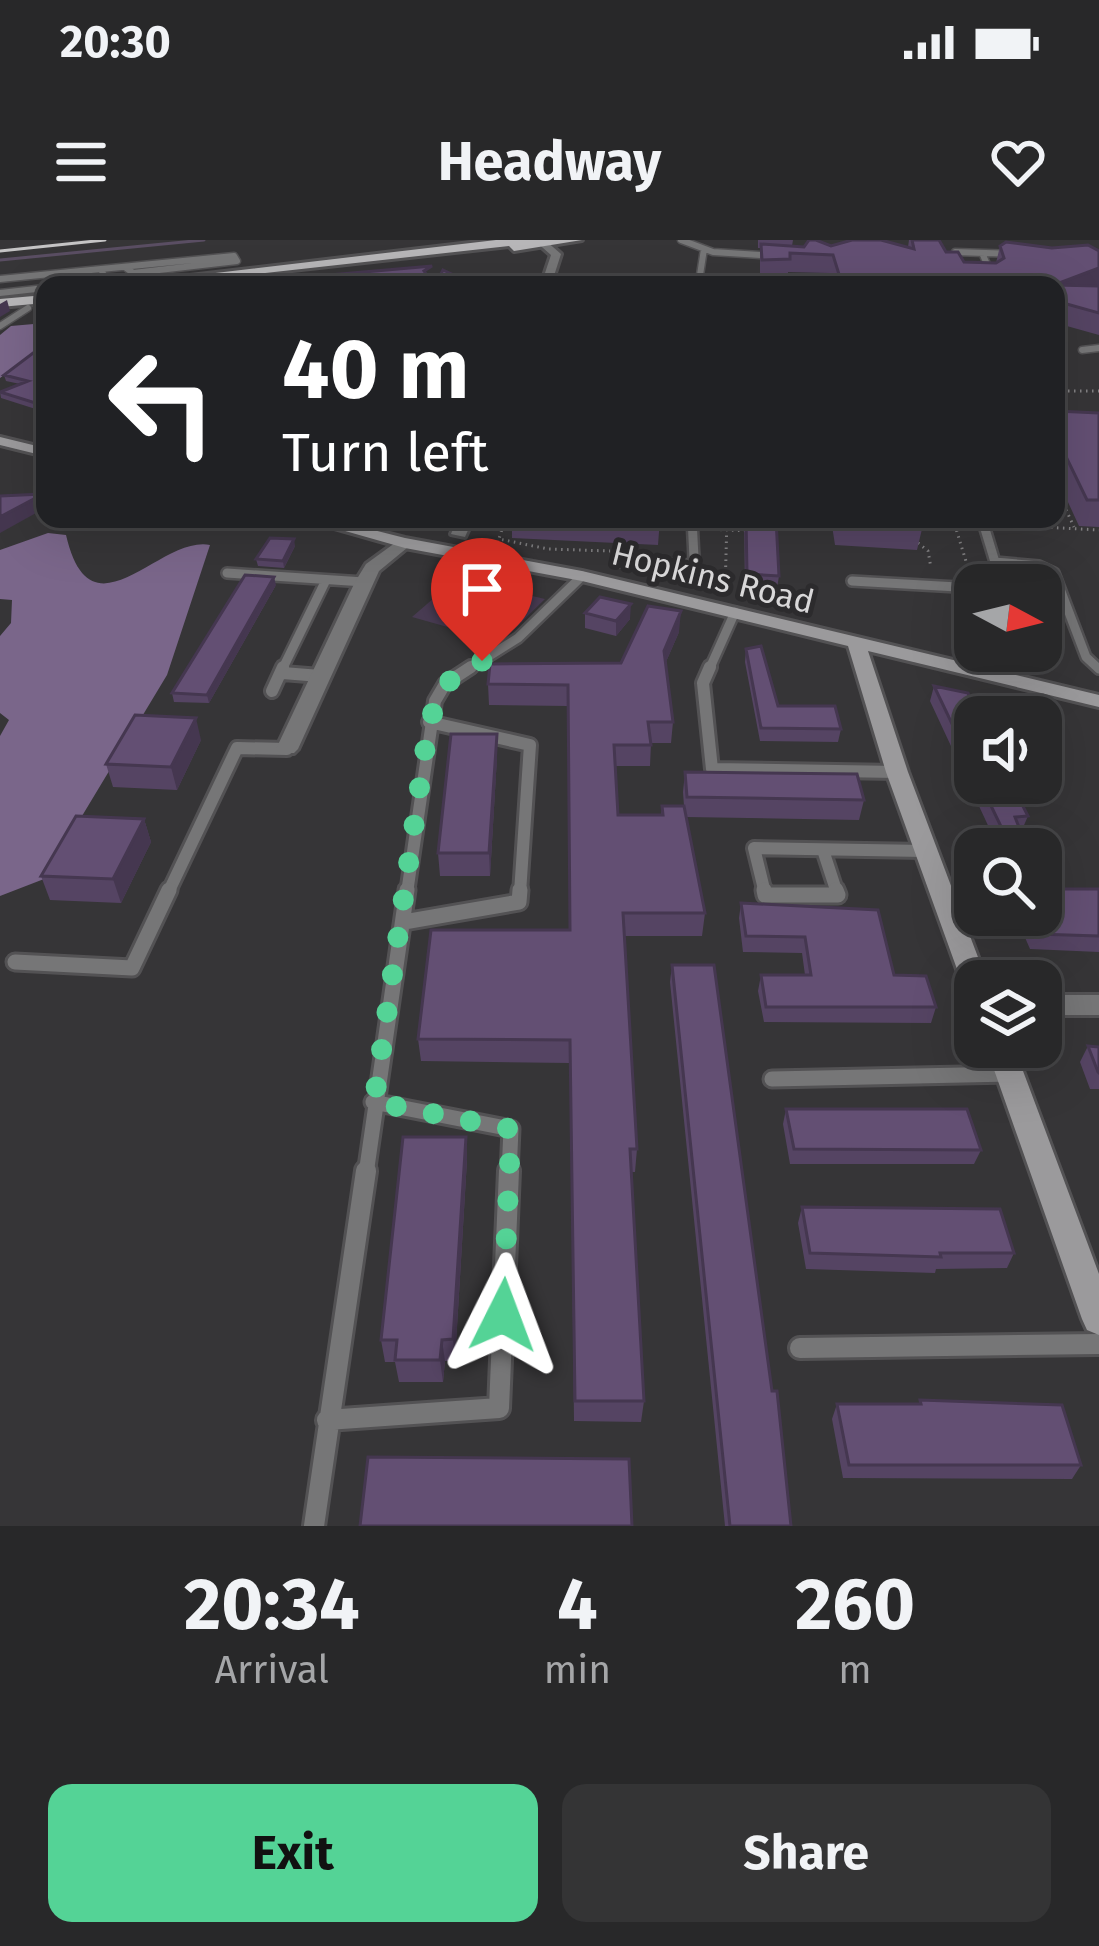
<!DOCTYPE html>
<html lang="en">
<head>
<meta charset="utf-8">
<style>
  body { margin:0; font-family:"Fira Sans",sans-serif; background:#343435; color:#f1f3f6; height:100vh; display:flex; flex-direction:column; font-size:45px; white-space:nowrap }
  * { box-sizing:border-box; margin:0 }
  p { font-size:39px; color:#a5a6a8 }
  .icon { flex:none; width:66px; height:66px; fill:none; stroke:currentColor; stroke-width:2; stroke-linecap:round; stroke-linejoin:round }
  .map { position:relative; height:1286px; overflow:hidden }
  .drawer { display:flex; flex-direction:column; background:#282829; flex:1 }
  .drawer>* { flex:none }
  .top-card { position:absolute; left:36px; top:36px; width:1029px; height:252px; border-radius:24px; box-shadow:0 12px 48px #0002,0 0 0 3px #444446; background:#202124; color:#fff; overflow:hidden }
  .needle { width:78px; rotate:97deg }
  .fabs { position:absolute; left:954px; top:324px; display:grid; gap:24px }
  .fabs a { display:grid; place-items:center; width:108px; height:108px; border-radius:24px; background:#282829; box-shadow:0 12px 48px #0002,0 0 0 3px #444446; font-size:60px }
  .pin { position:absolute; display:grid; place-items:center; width:102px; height:102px; color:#fff; margin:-123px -51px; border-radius:50% 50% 50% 0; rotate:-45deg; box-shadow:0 0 12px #0007 }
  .pin .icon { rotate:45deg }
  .me { position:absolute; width:132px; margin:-66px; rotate:3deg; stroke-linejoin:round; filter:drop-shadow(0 0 9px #0008) }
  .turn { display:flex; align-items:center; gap:42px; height:252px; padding:0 48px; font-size:54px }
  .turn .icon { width:156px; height:156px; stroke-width:2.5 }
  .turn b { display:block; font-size:84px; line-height:102px }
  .eta { display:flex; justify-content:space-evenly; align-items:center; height:204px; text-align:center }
  .eta b { font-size:72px; font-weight:700; line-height:84px }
  .button { display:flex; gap:24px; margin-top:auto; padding:24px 48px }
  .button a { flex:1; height:138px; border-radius:24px; background:#54d396; color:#111; font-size:48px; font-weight:700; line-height:138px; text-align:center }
  .button a+a { background:#343435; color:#f1f3f6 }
  .status { display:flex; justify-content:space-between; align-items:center; height:84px; padding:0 60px; background:#282829; direction:ltr }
  .status svg { height:33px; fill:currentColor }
  header { display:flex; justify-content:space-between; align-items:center; height:156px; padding:0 48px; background:#282829; font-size:54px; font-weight:700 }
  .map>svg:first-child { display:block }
</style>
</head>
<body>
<div class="status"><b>20:30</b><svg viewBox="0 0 49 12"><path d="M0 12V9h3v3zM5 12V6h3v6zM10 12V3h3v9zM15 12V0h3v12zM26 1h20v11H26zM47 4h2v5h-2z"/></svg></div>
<header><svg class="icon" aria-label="menu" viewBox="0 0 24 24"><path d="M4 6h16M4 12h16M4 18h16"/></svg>Headway<svg class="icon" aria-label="heart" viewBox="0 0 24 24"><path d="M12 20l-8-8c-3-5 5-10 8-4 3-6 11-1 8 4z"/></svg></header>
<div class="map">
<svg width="1099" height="1286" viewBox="0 0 1099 1286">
  <rect width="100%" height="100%" fill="#363537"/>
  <path fill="#483b52" d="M 457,338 L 545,359 L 501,402 L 412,377 Z"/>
  <path fill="#7a668a" d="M 45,83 L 45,129 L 13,128 L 0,138 L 0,95 L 11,86 Z
    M 48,293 L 66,295 C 91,403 159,295 210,305 L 167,435 L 44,639 L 0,656 L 0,496 L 9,480 L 0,473 L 0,396 L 11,383 L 12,360 L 0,359 L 0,310 Z"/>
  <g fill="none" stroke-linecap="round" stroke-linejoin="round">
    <path stroke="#5a4e63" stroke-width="3" d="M 0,20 L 204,0"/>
    <g stroke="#535254" stroke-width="9">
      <path id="lane-far4" d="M 681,0 L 713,12 L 775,16
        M 982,13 L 992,35 L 986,34
        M 959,24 L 955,12 L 1016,14
        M 101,29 L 234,16 L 237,21 L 133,33 L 125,27
        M 700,35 L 704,9
        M 0,39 L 101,29 L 108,45
        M 69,45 L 106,41
        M 0,53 L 45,48
        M 0,86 L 28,68
        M 1082,110 L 1099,108"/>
    </g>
    <g stroke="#535254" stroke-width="14">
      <path id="lane-far3" d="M 692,279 L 695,337
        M 982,279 L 995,322 L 1039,326 L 1054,333 L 1086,417 L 1099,429
        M 621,322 L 691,325
        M 227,333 L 364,342
        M 852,341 L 975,348
        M 1041,353 L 1062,355
        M 282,430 L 326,340
        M 467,430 L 518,398 L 582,336
        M 709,430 L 735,372"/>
    </g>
    <g stroke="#535254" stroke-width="18">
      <path id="lane-far2" d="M 710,427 L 703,443 L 712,529 L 897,532
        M 283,433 L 320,436
        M 272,451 L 283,427
        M 429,482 L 530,505 L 520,653
        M 823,610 L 837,653
        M 168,653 L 237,508 L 287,509
        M 407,653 L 435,461 L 445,444 L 471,427
        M 765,653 L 754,608 L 925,611"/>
    </g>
    <g stroke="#535254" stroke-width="21">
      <path id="lane-far1" d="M 764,650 L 765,655 L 838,655 L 836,650
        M 404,682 L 519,662 L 520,650
        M 15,722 L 132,728 L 169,650
        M 772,839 L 1011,834
        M 373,862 L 511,889 L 509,934
        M 366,934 L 407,650"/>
    </g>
    <g stroke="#535254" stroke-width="26">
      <path id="lane" d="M 800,1108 L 1099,1104
        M 327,1180 L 499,1168 L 509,931
        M 314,1286 L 366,931"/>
    </g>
    <g stroke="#535254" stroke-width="6">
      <path id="street" d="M 534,0 L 545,0 L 561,14 L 551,45 L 541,45 L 551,15 Z
        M 457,279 L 473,279 L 465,297 L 451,294 Z
        M 399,300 L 413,303 L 379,331 L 298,509 L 294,513 L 280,513 L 276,509 L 355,342 L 366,324 Z
        M 1041,755 L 1099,755 L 1099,775 L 1041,775 Z"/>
    </g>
    <g stroke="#535254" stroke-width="6">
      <path id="secondary" d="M 0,197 L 45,208 L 45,216 L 0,205 Z
        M 303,279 L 330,279 L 405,298 L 582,331 L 1099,455 L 1099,467 L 868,411 L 908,532 L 987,741 L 975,741 L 975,753 L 966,750 L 962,743 L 886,532 L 848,406 L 582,341 L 405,308 Z
        M 986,807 L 1014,807 L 1099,1034 L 1099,1095 L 1087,1090 L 1082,1079 Z"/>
    </g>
    <g stroke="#535254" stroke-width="6">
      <path id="primary" d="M 496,0 L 582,0 L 514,11 L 509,6 L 156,45 L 113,45 Z
        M 45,55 L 45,63 L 0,67 L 0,59 Z"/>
    </g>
    <path stroke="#828183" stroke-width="3" stroke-dasharray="1.5 4.5" stroke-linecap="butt" d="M 1056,151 L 1099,151
      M 1056,248 L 1074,287
      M 505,279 L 499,299 L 548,309 L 610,311
      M 953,279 L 969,331
      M 1003,285 L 1099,290
      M 708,289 L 750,291
      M 918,303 L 928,311 L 931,328
      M 725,351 L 727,279"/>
    <use href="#lane-far4" stroke="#767677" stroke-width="6"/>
    <use href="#lane-far3" stroke="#767677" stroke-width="9"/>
    <use href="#lane-far2" stroke="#767677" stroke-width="12"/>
    <use href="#lane-far1" stroke="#767677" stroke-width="15"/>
    <use href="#lane" stroke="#767677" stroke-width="20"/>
    <use href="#street" fill="#767677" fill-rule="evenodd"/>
    <use href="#secondary" fill="#9b9a9c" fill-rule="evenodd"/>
    <use href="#primary" fill="#b7b6b8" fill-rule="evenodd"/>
    <path stroke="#c5c4c5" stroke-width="3" d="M 0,11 L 105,0"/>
  </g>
  <path fill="#554463" d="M 758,0 L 793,0 L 792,6 L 908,7 L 909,0 L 939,0 L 946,12 L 964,22 L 996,23 L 1000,6 L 1099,46 L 1099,95 L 1056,83 L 1056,45 L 834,45 L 830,33 L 788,32 L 788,38 L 760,38 L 760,8 L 758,8 Z
    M 45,104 L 45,172 L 1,158 L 0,152 L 20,144 L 6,141 L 4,135 Z
    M 1056,171 L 1099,173 L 1099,287 L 1079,286 L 1056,236 Z
    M 512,279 L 660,279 L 658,305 L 512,298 Z
    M 744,279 L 776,279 L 779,336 L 776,354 L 745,352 Z
    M 831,279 L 919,279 L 922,289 L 917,310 L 835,305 Z
    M 295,306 L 284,328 L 258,326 L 256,319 Z
    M 276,345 L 209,463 L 174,462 L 172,453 Z
    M 585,373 L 630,379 L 616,396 L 585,388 Z
    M 679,392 L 665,424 L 673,482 L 671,503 L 651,503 L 650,526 L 616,526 L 618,575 L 661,575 L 662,566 L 684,566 L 683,552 L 685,532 L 864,560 L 859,580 L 686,577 L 705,673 L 702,696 L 624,696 L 637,909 L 635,932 L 632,932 L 644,1161 L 641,1182 L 574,1181 L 570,823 L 421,821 L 418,799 L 570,690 L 568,466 L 489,465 L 488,444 L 621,423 Z
    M 746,409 L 778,466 L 841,489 L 838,502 L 760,501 L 745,422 Z
    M 934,446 L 975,477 L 975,543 L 1011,543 L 1028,576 L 1021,592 L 1022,595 L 1018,609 L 999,609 L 930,461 Z
    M 201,500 L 177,550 L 113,547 L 106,524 Z
    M 497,517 L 490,636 L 440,636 L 438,613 Z
    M 144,579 L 151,602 L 121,663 L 50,660 L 41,636 Z
    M 1045,649 L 1099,649 L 1099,712 L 1030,709 L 1017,679 L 1019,675 L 1041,675 L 1041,659 Z
    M 741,663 L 894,735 L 936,767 L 931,783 L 764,782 L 758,751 L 761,735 L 805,735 L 802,713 L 743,712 L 739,678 Z
    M 672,725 L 791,1286 L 725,1286 L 670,742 Z
    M 1088,806 L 1099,807 L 1099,849 L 1090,849 L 1080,822 Z
    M 786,869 L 981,910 L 974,924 L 790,924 L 783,884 Z
    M 466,897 L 467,920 L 455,1121 L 445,1121 L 443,1142 L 399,1142 L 395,1122 L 385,1122 L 381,1100 Z
    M 802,967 L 1014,1013 L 1007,1028 L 936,1029 L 935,1033 L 806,1029 L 798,983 Z
    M 920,1160 L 1081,1225 L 1072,1239 L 843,1238 L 832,1179 L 837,1164 L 919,1164 Z"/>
  <path fill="#453750" d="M 1099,28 L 1099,45 L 1056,61 L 1054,45 Z
    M 7,60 L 10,71 L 0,77 L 0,64 Z
    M 43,254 L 45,268 L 0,293 L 0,277 Z
    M 294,299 L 295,306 L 284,328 L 283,321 Z
    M 274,337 L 276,345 L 209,463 L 207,455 Z
    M 631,364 L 630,379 L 616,396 L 616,381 Z
    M 681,371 L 679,392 L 662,431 L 664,411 Z
    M 196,478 L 201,500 L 177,550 L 171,527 Z
    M 497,494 L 497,517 L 490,636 L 489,613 Z
    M 144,579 L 151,602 L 121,663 L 113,639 Z
    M 1022,595 L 1018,609 L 1005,609 L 1008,601 Z
    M 466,897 L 467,920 L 455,1121 L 453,1099 Z
    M 442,1100 L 445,1121 L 443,1142 L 440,1120 Z"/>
  <path fill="#634f73" stroke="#453750" stroke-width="3" d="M 809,0 L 816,0 L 831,6 L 852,0 L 881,0 L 914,9 L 912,0 L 939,0 L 946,12 L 958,12 L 964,22 L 996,23 L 1004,18 L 1000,6 L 1006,2 L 1052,8 L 1088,5 L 1099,11 L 1099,28 L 1054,45 L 1099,46 L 1099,73 L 1056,61 L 1056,45 L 845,45 L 842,44 L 833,15 L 790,13 L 790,19 L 762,20 L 761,4 L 804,7 Z
    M 432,26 L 424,31 L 434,45 L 354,45 L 329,41 L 330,35 Z
    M 443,30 L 458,37 L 454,45 L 435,45 Z
    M 574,37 L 608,38 L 606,42 L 679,45 L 572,45 Z
    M 45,104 L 45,166 L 0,152 L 28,141 L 4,135 Z
    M 1056,171 L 1099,173 L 1099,260 L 1087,260 L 1056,196 Z
    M 43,254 L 0,277 L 0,256 Z
    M 512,279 L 660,279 L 660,286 Z
    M 746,279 L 776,279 L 779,336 L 747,334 Z
    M 838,279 L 919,279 L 922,289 L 839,285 Z
    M 270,298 L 294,299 L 283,321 L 256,319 Z
    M 245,335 L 274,337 L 207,455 L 172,453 Z
    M 600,357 L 631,364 L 616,381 L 585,373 Z
    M 648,366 L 681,371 L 664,411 L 673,482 L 648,482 L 651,505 L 614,505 L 618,575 L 663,575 L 662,566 L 684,566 L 705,673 L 623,673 L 637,909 L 630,909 L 644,1161 L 575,1161 L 570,800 L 418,799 L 431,690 L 570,690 L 568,445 L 488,444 L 490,424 L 621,423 Z
    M 761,406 L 778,466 L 835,466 L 841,489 L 761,488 L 746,409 Z
    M 934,446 L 968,453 L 977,477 L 975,477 L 975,532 Z
    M 135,475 L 196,478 L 171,527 L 106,524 Z
    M 451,494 L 497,494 L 489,613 L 438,613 Z
    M 685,532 L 857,534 L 864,560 L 687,557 Z
    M 980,543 L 1011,543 L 1028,576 L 1015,577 L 1022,595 L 1008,601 Z
    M 76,576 L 144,579 L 113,639 L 41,636 Z
    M 1045,649 L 1099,649 L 1099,696 L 1036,694 L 1028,675 L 1041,675 L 1041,663 L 1051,663 Z
    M 741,663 L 878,670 L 894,735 L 926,736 L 936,767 L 766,767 L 761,735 L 811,735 L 805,697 L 746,696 Z
    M 672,725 L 714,725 L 772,1151 L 777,1151 L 791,1286 L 730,1286 Z
    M 1088,806 L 1099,807 L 1099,833 L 1098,832 Z
    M 786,869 L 967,869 L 981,910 L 794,909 Z
    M 403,897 L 466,897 L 453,1099 L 442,1100 L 440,1120 L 395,1120 L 397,1100 L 381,1100 Z
    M 802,967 L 1000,969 L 1014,1013 L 940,1013 L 941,1017 L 810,1013 Z
    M 920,1160 L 1062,1165 L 1081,1225 L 849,1225 L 837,1164 L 921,1164 Z
    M 368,1217 L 629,1219 L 632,1286 L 360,1286 Z"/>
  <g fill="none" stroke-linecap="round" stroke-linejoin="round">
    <path stroke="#54d396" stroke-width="21" stroke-dasharray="0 37.8" d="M 482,421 L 445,444 L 429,482 L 374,862 L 511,889 L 503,1075"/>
  </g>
  <g text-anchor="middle" stroke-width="10" stroke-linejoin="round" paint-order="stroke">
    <g font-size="33" fill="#d9d8d9" stroke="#2c2b2d">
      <text transform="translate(713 337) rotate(14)" y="12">Hopkins Road</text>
    </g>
  </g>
</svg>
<div class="fabs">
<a><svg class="needle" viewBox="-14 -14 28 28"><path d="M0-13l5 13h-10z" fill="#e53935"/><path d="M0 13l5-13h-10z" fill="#a5a6a8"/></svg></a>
<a><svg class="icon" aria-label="sound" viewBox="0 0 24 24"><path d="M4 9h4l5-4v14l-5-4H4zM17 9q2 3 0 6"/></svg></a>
<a><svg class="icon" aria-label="search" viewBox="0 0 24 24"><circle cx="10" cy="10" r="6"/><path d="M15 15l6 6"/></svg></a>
<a><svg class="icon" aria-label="layers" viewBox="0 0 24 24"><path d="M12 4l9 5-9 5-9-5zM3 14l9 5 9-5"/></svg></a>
</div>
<div class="pin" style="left:482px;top:421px;background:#d93025"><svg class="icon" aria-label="arrive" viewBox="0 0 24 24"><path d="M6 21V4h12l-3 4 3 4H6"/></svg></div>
<svg class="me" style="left:503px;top:1075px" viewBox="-20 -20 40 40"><path d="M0-17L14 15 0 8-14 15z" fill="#54d396" stroke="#fff" stroke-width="4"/></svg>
<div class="top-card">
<div class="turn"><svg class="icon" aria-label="left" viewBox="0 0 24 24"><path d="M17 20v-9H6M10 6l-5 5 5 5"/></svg><div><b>40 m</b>Turn left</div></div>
</div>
</div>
<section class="drawer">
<div class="eta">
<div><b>20:34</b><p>Arrival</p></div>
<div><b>4</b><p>min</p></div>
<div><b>260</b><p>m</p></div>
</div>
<div class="button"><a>Exit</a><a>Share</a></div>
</section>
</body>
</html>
